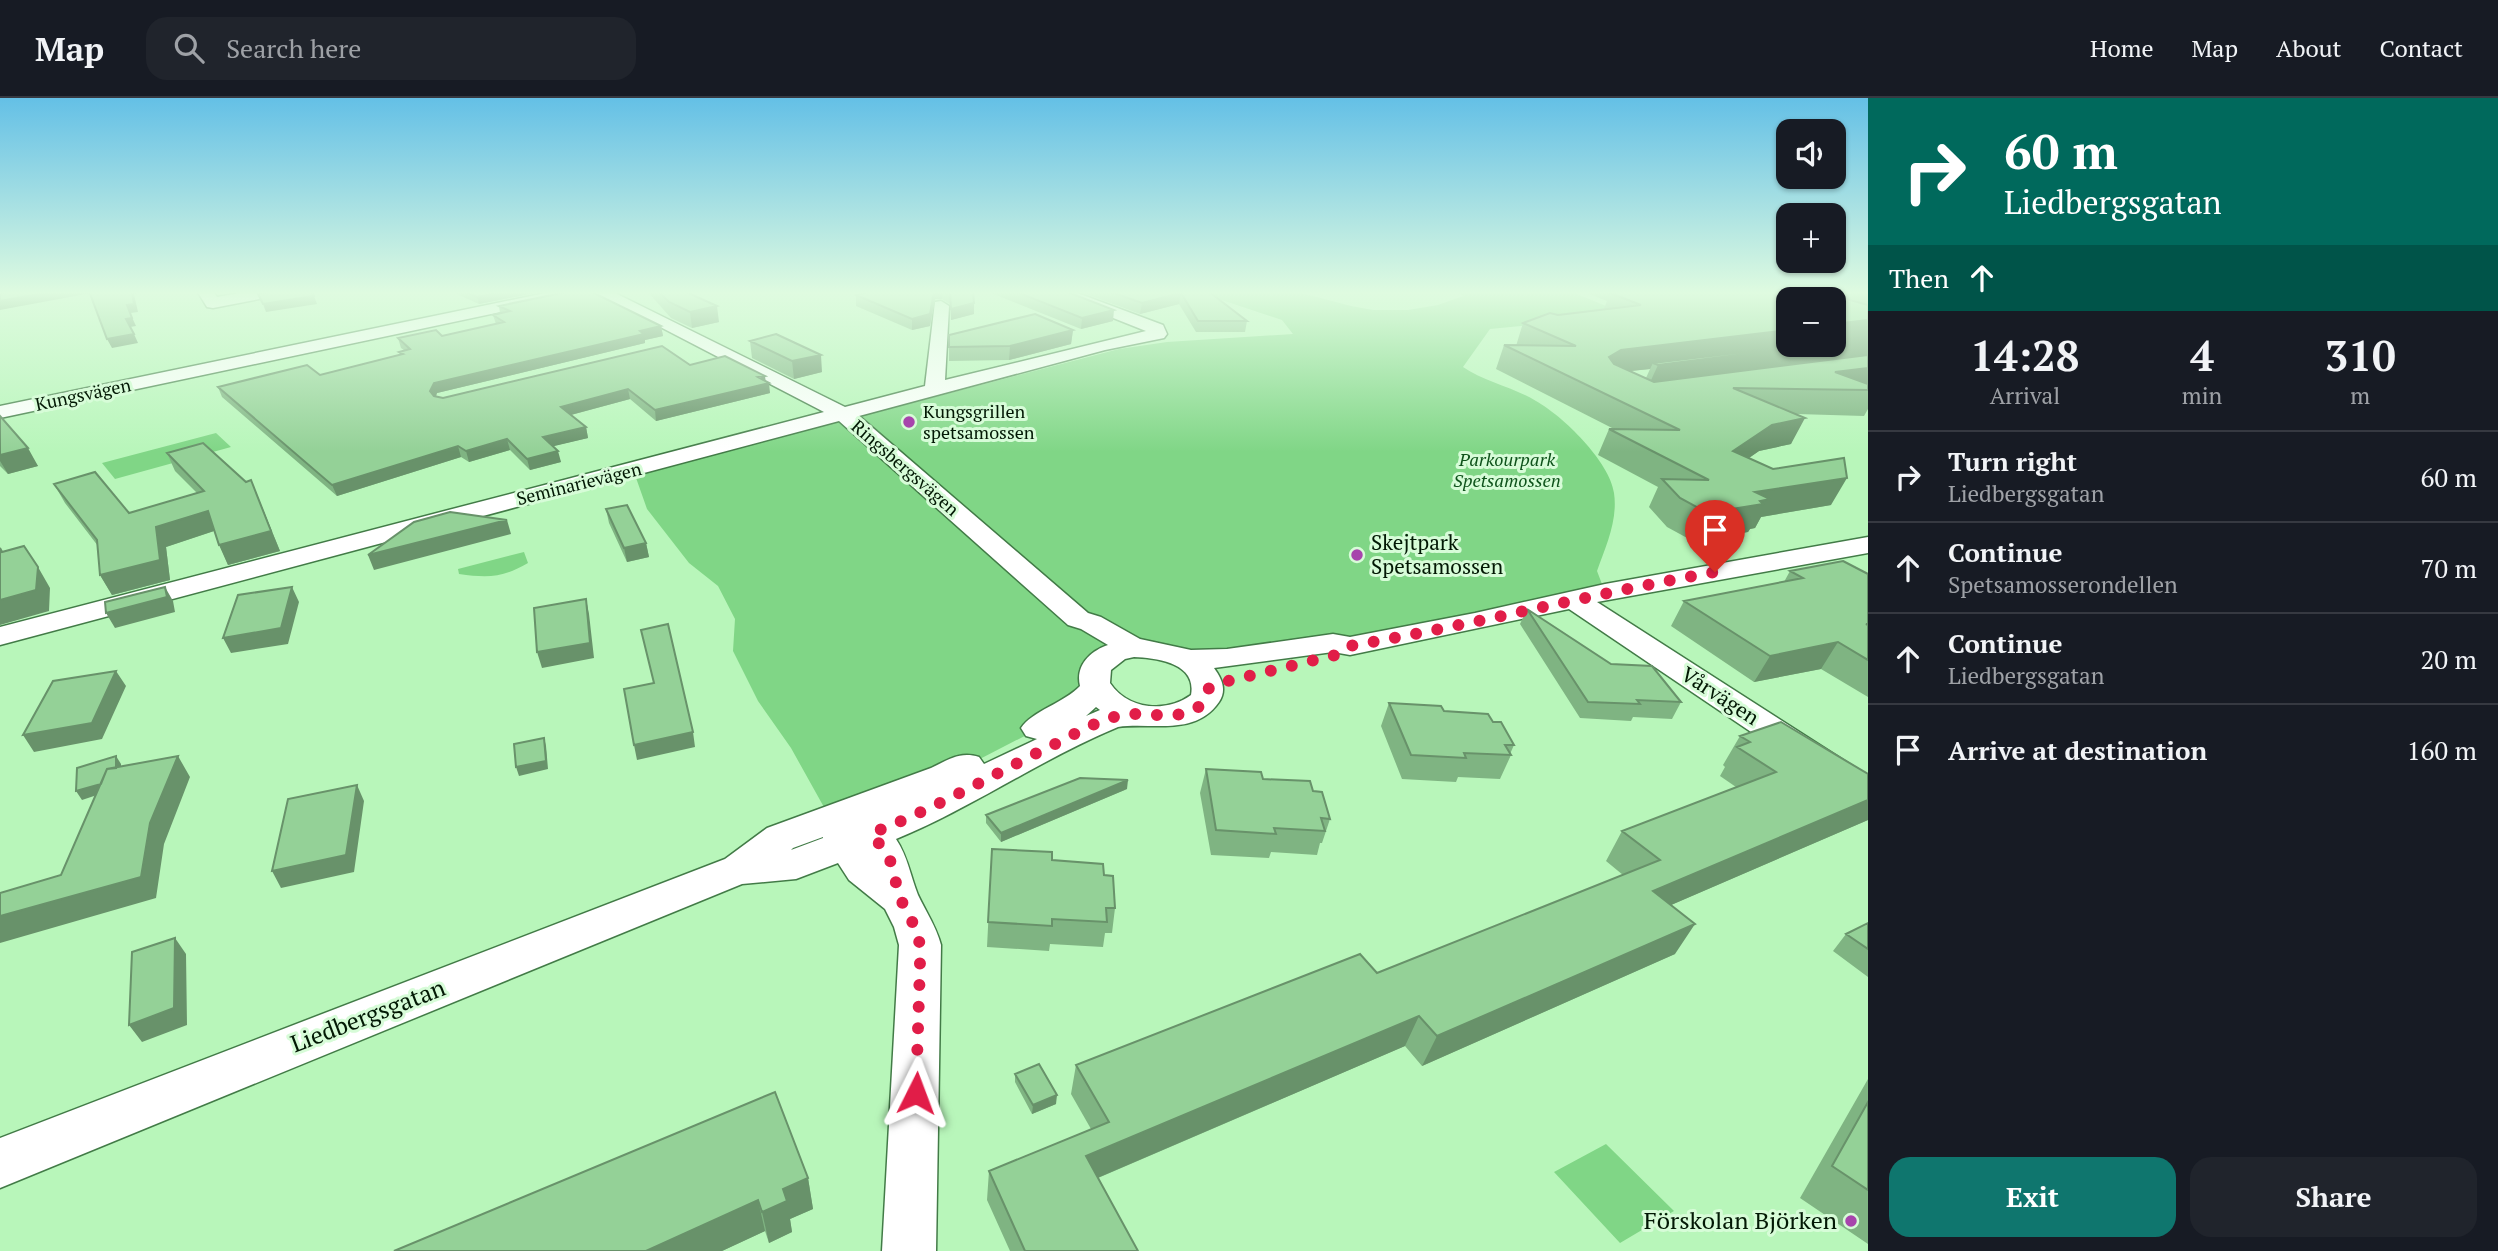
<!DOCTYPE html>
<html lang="en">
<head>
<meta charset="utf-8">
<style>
  body { margin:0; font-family:"PT Serif",serif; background:#20242c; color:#f1f3f6; height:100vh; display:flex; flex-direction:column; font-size:26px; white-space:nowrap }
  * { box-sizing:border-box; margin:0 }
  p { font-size:23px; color:#9ea1a6 }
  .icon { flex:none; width:38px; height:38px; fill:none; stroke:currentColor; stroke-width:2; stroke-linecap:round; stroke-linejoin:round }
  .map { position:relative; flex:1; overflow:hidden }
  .details { display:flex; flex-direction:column; background:#171b24; width:630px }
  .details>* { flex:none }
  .guide { background:#00695c; color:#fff; overflow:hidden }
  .tools { position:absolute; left:1776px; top:21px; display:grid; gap:14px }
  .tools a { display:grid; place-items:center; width:70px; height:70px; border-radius:14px; background:#171b24; box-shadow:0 2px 5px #0004; font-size:35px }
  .pin { position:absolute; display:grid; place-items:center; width:60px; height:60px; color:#fff; margin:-72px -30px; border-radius:50% 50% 50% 0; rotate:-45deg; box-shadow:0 0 7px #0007 }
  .pin .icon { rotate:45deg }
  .me { position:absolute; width:77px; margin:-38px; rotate:3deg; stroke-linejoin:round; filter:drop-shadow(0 0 5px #0008) }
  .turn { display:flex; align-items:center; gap:24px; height:147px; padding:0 21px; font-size:32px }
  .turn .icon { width:91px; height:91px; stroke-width:2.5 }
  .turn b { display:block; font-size:49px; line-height:60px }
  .then { display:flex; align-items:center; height:66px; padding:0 21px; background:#0003; gap:14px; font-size:26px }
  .eta { display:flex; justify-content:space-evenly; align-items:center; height:119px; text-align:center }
  .eta b { font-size:42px; font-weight:700; line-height:49px }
  .button { display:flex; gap:14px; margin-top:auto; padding:14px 21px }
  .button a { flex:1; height:80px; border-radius:21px; background:#0f766e; color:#fff; font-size:28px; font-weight:700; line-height:80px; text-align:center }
  .button a+a { background:#20242c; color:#f1f3f6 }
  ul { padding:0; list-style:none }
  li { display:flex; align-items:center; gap:21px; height:91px; padding:0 21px; border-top:2px solid #363941 }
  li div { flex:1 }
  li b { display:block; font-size:26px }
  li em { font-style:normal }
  header { display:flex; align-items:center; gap:42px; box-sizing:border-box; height:98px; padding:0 35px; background:#171b24; border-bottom:2px solid #363941 }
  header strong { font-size:33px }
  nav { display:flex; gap:38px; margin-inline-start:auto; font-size:24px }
  .search { width:490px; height:63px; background:#20242c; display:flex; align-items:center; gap:18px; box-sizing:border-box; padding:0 24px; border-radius:21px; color:#9ea1a6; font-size:26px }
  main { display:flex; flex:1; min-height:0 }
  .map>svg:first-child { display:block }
</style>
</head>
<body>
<header>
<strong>Map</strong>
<div class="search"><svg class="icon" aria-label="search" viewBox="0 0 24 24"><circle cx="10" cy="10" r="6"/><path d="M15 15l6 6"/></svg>Search here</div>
<nav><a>Home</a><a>Map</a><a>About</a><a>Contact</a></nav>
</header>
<main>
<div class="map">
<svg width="1868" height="1153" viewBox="0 0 1868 1153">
  <rect width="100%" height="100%" fill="#b8f6ba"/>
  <path fill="#80d686" d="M 1195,193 L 1294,193 L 1351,208 L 1373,212 L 1408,212 L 1438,207 L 1463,198 L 1455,193 L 1570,193 L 1613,211 L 1579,214 L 1575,223 L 1490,231 L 1463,269 C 1485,284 1513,289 1536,303 C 1563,318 1610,364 1614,395 C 1618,422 1606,448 1597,473 L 1605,494 L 1536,510 L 1227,560 L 1122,552 L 1073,613 L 945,679 L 830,720 L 791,650 L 758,603 L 733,553 L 735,521 L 718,488 L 689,465 L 647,411 L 635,377 L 1119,251 L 1167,244 L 1293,236 L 1282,222 Z
    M 216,335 L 231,349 L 115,381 L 102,365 Z
    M 524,454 L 528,465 C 502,480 488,480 459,476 L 458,471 Z
    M 1606,1046 L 1674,1113 L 1620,1145 L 1554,1074 Z"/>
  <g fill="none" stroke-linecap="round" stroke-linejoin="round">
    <g stroke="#427b47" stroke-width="3">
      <path id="minor" d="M 197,193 L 213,193 L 217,199 L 252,193 L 283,193 L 275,198 L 213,210 L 207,209 Z
        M 555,193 L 584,193 L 576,198 L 0,320 L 0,308 Z
        M 591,193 L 611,193 L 845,309 L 925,288 L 935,204 L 941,203 L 949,208 L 945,282 L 1146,233 L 1053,196 L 1051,193 L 1072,193 L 1163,227 L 1167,236 L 1164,240 L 1105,252 L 859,318 L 1088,515 L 1101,519 L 1140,541 L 1191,552 L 1227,551 L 1333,536 L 1350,539 L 1475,515 L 1605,486 L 1868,439 L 1868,455 L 1597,504 L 1868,678 L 1868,708 L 1855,704 L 1569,511 L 1350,557 L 1333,554 L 1214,570 C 1222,581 1227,592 1219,604 C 1195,639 1151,624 1118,629 C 1041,661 972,710 896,741 C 908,759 910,777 918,797 C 926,814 936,828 941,847 L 936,1153 L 882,1153 L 899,847 L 894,829 L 885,811 L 849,782 L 838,765 L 796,781 L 742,786 L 0,1090 L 0,1040 L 725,761 L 767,730 L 931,670 C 948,662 960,653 979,659 L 984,666 L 1037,641 L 1026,638 L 1021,630 C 1032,613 1064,605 1080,588 C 1075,568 1090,553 1108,547 L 1081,531 L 1068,527 L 839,323 L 0,547 L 0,529 L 824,314 ZM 1134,559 C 1157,560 1197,565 1191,597 C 1166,615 1128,612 1110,585 L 1111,572 L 1125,561 ZM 1096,609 L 1100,612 L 1086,618 ZM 823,739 L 823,740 L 791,752 L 793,750 Z"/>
    </g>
    <use href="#minor" fill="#fff" fill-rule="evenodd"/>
  </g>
  <path fill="#7fb482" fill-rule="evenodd" d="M 450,193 L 544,193 L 479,206 Z
    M 647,193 L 684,193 L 719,224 L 692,230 L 671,220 Z
    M 874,193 L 973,193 L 974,216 L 951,222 L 950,206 L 942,201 L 935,201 L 930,228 L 912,232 L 856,208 L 856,197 Z
    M 986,193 L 1065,193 L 1113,223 L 1081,231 Z
    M 1078,193 L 1208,193 L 1247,223 L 1245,234 L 1196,234 L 1179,206 L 1140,216 Z
    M 1350,193 L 1372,193 L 1361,196 Z
    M 1582,193 L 1868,193 L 1868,311 L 1864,318 L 1797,316 L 1791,346 L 1759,353 L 1749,360 L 1831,407 L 1761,419 L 1755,430 L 1750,431 L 1748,434 L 1717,439 L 1711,444 L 1699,439 L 1689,441 L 1667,429 L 1649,409 L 1658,389 L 1598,357 L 1609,331 L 1614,331 L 1496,271 L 1504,247 L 1516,248 L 1523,225 L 1558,217 L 1604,211 L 1607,203 ZM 1650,271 L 1646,280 L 1629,273 Z
    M 499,208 L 661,228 L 663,238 L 645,242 L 645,245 L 437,295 L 436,299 L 443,300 L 690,267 L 766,283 L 770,295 L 656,323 L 630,301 L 571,317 L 586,329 L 588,340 L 553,348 L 561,364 L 530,372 L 510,352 L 469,364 L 461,359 L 337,398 L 222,299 L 218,289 L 320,277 L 400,257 L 399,254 L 404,252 L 401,250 L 398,240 L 442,238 L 496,226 L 493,217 L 500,215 Z
    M 1073,232 L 1071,246 L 1009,262 L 949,263 L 949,237 Z
    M 750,243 L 822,274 L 794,281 L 752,260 Z
    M 0,318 L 38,368 L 8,376 L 0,368 Z
    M 167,355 L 246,384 L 251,382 L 280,453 L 228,467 L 214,433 L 166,449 L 170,482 L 112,497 L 100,477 L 98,448 L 65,405 L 54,386 L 129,415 L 197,395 L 175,373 Z
    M 606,411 L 646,445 L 649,459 L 627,464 L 609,425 Z
    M 1790,473 L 1868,476 L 1868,599 L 1821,571 L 1754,584 L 1671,528 L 1684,503 L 1784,484 Z
    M 1527,511 L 1611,566 L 1681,604 L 1672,621 L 1633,619 L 1631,623 L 1580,620 L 1520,526 Z
    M 1389,605 L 1444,613 L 1493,624 L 1514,647 L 1510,656 L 1511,657 L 1500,681 L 1458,679 L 1456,684 L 1402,681 L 1381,628 Z
    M 1740,638 L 1868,722 L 1671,807 L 1675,856 L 1422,968 L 1405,948 L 1098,1080 L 1138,1153 L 1010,1153 L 987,1102 L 989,1073 L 1091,1031 L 1071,996 L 1076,967 L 1377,875 L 1623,777 L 1606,763 L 1622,733 L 1736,689 L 1720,678 L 1725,669 L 1723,667 Z
    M 1206,671 L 1263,681 L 1313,693 L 1330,721 L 1322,745 L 1320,745 L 1317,757 L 1271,754 L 1269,760 L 1211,757 L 1200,695 Z
    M 1127,691 L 1001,744 L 986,725 L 986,717 Z
    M 992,751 L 1052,762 L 1104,777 L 1115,810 L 1112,835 L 1105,835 L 1103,849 L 1050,846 L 1049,853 L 987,849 Z
    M 1868,825 L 1868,879 L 1833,853 L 1846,836 Z
    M 1015,976 L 1056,1006 L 1032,1016 L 1015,984 Z
    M 1868,981 L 1868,1146 L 1800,1100 Z
    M 808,1080 L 813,1111 L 790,1121 L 792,1134 L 769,1145 L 765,1133 L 722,1153 L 394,1153 Z"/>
  <path fill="#68926a" d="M 56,193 L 90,193 L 91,195 L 0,212 L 0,203 Z
    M 132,193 L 154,193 L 134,196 L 138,214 L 130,215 L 136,228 L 130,229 L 126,221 L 127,207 Z
    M 508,193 L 544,193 L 479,206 L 477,199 Z
    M 934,193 L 942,193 L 942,201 L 935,201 L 930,228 L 912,232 L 912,221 Z
    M 1181,195 L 1179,206 L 1140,216 L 1142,205 Z
    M 314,198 L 317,206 L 266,214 L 263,206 Z
    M 974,205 L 974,216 L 951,222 L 951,211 Z
    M 717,208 L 719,224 L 692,230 L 690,214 Z
    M 1114,212 L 1113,223 L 1081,231 L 1082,220 Z
    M 1868,222 L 1868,261 L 1647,291 L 1658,267 L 1653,265 L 1650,271 L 1612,275 L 1609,259 L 1621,252 L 1788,232 L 1788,247 L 1834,247 L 1834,226 Z
    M 661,228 L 663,238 L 645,242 L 645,245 L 437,295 L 433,304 L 430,293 L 434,285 Z
    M 1073,232 L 1071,246 L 1009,262 L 1010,248 Z
    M 134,236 L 138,245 L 112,250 L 107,241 Z
    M 821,257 L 822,274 L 794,281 L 792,263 Z
    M 1868,270 L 1868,292 L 1835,274 Z
    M 765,278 L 766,286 L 769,285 L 770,295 L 656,323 L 655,312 Z
    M 628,291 L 630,301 L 563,319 L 561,309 Z
    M 1805,320 L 1791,346 L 1759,353 L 1720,380 L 1733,353 L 1772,327 Z
    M 586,329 L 588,340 L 546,350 L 543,339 Z
    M 507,341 L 510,352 L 469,364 L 466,353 Z
    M 458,348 L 461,359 L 337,398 L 332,387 Z
    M 28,350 L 38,368 L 8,376 L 0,363 L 0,357 Z
    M 558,353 L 561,364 L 530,372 L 527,361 Z
    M 1847,380 L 1831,407 L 1761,419 L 1755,430 L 1750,431 L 1748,434 L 1717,439 L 1711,444 L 1725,415 L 1755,394 Z
    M 251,382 L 280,453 L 228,467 L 219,447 Z
    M 1713,411 L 1699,439 L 1689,441 L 1704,413 Z
    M 208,413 L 217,432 L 166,449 L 170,482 L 112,497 L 100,477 L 156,429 Z
    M 507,422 L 511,436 L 374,472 L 368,457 Z
    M 646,445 L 649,459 L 627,464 L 624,450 Z
    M 38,469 L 50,490 L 49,513 L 0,527 L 0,502 Z
    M 165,489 L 173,503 L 175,514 L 115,530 L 106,515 Z
    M 292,489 L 299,504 L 288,546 L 231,555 L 223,540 Z
    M 586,501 L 589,516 L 594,560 L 542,570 L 537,554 Z
    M 1838,544 L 1821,571 L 1754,584 L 1770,558 Z
    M 116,573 L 126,588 L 102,641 L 34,654 L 23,637 Z
    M 693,634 L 695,649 L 637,662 L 634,647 Z
    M 544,640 L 546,648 L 548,671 L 519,678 L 516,669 Z
    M 116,658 L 121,666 L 121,689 L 82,702 L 76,693 Z
    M 178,658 L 190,679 L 164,746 L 156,800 L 0,845 L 0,818 L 150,725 Z
    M 1128,682 L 1127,691 L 1001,744 L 1001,735 Z
    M 357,687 L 364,703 L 354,774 L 281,790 L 272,773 Z
    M 1868,702 L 1868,722 L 1634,823 L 1653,793 Z
    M 1695,826 L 1675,856 L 1422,968 L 1437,938 Z
    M 175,840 L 186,856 L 187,927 L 142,944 L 129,927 Z
    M 1419,918 L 1405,948 L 1081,1087 L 1086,1058 Z
    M 1057,997 L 1056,1006 L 1032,1016 L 1033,1007 Z
    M 808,1080 L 813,1111 L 790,1121 L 792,1134 L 769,1145 L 762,1114 L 783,1091 Z
    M 758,1102 L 765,1133 L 722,1153 L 646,1153 Z"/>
  <path fill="#94d197" stroke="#68926a" stroke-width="2" d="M 16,193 L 56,193 L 0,203 L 0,195 Z
    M 89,193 L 132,193 L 134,206 L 127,207 L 132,220 L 126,221 L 134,236 L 107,241 Z
    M 273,193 L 311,193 L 314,198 L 263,206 L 258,196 Z
    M 463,193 L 508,193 L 477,199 Z
    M 571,193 L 590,193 L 661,228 L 640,233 L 644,236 L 434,285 L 430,293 L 434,298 L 443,300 L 662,248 L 690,267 L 725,258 L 765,278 L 758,279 L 769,285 L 655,312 L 628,291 L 561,309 L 586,329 L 543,339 L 558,353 L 527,361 L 507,341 L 466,353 L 458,348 L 332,387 L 218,289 L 307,267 L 320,277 L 403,256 L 399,254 L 410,251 L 398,240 L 436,232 L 442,238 L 504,224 L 493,217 L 510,213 L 499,208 Z
    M 658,193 L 684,193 L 717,208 L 690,214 L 669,204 Z
    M 874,193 L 934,193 L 930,216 L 912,221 L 856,197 Z
    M 947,193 L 973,193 L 974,205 L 951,211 L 950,195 Z
    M 1014,193 L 1065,193 L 1114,212 L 1082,220 Z
    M 1108,193 L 1208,193 L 1247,223 L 1198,223 L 1181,195 L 1142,205 Z
    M 1633,193 L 1843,193 L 1843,200 L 1868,207 L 1868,222 L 1834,226 L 1834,201 L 1788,201 L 1788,232 L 1621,252 L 1609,259 L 1614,266 L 1654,284 L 1868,257 L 1868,270 L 1835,274 L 1868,286 L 1868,292 L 1733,290 L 1805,320 L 1772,327 L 1733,353 L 1773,371 L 1844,360 L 1847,380 L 1755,394 L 1770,401 L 1760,403 L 1763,406 L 1732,411 L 1725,415 L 1713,411 L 1704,413 L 1680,400 L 1662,381 L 1709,382 L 1609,331 L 1680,332 L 1504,247 L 1576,248 L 1523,225 L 1550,215 L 1558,217 L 1641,207 L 1610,195 Z
    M 1035,216 L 1073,232 L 1010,248 L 949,249 L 949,237 Z
    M 776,236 L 821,257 L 792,263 L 750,243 Z
    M 1868,239 L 1868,240 L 1834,244 L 1834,243 Z
    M 1803,247 L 1815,247 L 1658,267 L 1653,265 Z
    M 0,318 L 28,350 L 0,357 Z
    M 203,345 L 246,384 L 251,382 L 271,433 L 219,447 L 208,413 L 156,429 L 160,462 L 100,477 L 97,442 L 54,386 L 95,374 L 129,415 L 204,393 L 167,355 Z
    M 627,407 L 646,445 L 624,450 L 606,411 Z
    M 450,414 L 507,422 L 368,457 L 414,424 Z
    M 24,448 L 38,469 L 36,492 L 0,502 L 0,450 L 2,454 Z
    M 1843,463 L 1868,476 L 1868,526 L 1866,526 L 1868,527 L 1868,562 L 1838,544 L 1770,558 L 1684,503 L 1803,480 L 1790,473 Z
    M 165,489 L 167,499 L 106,515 L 105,504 Z
    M 292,489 L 281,530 L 223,540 L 238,497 Z
    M 586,501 L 590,545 L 537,554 L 534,510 Z
    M 1527,511 L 1611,566 L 1652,568 L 1681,604 L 1637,602 L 1640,606 L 1588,604 Z
    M 668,526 L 693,634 L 634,647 L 624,591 L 654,585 L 641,532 Z
    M 116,573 L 92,625 L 23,637 L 53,583 Z
    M 1389,605 L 1441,608 L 1444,613 L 1488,616 L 1493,624 L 1501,624 L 1514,647 L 1505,647 L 1511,657 L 1464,655 L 1466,660 L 1411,657 Z
    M 1781,624 L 1868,676 L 1868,702 L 1653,793 L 1695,826 L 1437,938 L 1419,918 L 1086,1058 L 1138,1153 L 1025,1153 L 989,1073 L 1109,1024 L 1076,967 L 1360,856 L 1377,875 L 1660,762 L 1622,733 L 1776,674 L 1737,649 L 1750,644 L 1740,638 Z
    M 544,640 L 546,663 L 516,669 L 514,646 Z
    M 116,658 L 116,670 L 107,671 L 101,686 L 76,693 L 77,670 Z
    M 178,658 L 150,725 L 141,779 L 0,818 L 0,795 L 61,777 L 107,671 Z
    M 1206,671 L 1261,674 L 1263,681 L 1310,683 L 1313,693 L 1322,694 L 1330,721 L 1321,720 L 1325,733 L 1274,730 L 1276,736 L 1216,732 Z
    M 1080,680 L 1128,682 L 1001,735 L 986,717 Z
    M 357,687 L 346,757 L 272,773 L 288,701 Z
    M 992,751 L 1052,754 L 1052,762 L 1103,766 L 1104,777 L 1113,778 L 1115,810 L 1106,810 L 1107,824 L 1052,821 L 1052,828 L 988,824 Z
    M 1868,825 L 1868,851 L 1846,836 Z
    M 175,840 L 174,910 L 129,927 L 132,854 Z
    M 1039,966 L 1057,997 L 1033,1007 L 1015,976 Z
    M 775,994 L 808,1080 L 783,1091 L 787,1103 L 762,1114 L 758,1102 L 646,1153 L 394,1153 Z
    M 1868,1004 L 1868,1092 L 1832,1068 Z"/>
  <linearGradient id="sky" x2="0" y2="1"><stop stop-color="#64c0e6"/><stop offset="0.55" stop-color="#dffbe0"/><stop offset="1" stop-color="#dffbe0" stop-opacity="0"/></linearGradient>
  <rect width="1868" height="354" fill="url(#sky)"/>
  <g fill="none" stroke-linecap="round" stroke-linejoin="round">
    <path stroke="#e11d48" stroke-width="12" stroke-dasharray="0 21.6" d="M 916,995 L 920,867 L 919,837 L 900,800 L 890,762 L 872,735 C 930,713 985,681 1041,653 C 1062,643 1082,631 1104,622 C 1113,619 1125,616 1135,616 C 1159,616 1202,626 1208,591 L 1220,585 L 1340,556 L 1350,548 C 1472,527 1592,496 1715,474"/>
  </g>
  <g fill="#a745ac" stroke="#d7fcd8" stroke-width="2.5">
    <circle cx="909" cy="324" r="7"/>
    <circle cx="1357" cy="457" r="7"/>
    <circle cx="1851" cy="1123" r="7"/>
  </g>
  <g text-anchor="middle" stroke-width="6" stroke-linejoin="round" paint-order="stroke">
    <g font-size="18" fill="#021804" stroke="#d7fcd8">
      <text transform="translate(83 297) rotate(-12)" y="6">Kungsvägen</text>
      <text transform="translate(905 370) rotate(41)" y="6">Ringsbergsvägen</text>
      <text transform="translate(579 386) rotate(-14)" y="6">Seminarievägen</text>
    </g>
    <g font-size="18" fill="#021804" stroke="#d7fcd8" text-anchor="start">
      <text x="923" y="320">Kungsgrillen<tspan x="923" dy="21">spetsamossen</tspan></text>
    </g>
    <g font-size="18" font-style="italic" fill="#0e531b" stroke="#d7fcd8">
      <text x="1507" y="368">Parkourpark<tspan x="1507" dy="21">Spetsamossen</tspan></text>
    </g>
    <g font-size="21" fill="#021804" stroke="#d7fcd8" text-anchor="start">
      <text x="1371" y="452">Skejtpark<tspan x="1371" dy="24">Spetsamossen</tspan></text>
    </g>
    <g font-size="21" fill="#021804" stroke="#d7fcd8">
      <text transform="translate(1720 598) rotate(33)" y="7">Vårvägen</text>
    </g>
    <g font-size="24" fill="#021804" stroke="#d7fcd8">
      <text transform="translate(368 918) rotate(-21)" y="8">Liedbergsgatan</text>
    </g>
    <g font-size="24" fill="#021804" stroke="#d7fcd8" text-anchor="end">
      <text x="1837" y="1131">Förskolan Björken</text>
    </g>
  </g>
</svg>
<div class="tools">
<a><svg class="icon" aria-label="sound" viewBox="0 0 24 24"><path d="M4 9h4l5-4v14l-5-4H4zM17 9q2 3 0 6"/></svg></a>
<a>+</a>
<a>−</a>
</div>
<div class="pin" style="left:1715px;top:474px;background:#d93025"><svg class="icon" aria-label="arrive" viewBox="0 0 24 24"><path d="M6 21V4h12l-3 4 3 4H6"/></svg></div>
<svg class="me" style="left:916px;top:995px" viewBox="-20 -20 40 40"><path d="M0-17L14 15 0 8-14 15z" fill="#e11d48" stroke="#fff" stroke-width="4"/></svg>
</div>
<section class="details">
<div class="guide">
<div class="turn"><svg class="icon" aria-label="right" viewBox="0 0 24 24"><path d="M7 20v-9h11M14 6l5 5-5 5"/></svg><div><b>60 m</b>Liedbergsgatan</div></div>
<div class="then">Then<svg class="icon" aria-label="ahead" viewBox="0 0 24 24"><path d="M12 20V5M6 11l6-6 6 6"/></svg></div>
</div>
<div class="eta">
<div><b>14:28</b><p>Arrival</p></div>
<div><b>4</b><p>min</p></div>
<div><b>310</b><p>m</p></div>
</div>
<ul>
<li><svg class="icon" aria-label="right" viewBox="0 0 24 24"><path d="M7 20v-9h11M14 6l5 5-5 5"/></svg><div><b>Turn right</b><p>Liedbergsgatan</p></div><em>60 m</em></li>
<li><svg class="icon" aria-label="ahead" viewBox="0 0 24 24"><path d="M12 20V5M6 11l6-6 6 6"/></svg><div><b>Continue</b><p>Spetsamosserondellen</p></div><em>70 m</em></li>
<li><svg class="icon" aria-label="ahead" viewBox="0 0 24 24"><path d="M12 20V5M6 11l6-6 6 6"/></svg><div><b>Continue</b><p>Liedbergsgatan</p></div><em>20 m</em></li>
<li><svg class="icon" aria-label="arrive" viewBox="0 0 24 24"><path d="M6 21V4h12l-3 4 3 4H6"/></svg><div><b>Arrive at destination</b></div><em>160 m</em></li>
</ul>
<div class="button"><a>Exit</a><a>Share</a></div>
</section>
</main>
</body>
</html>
